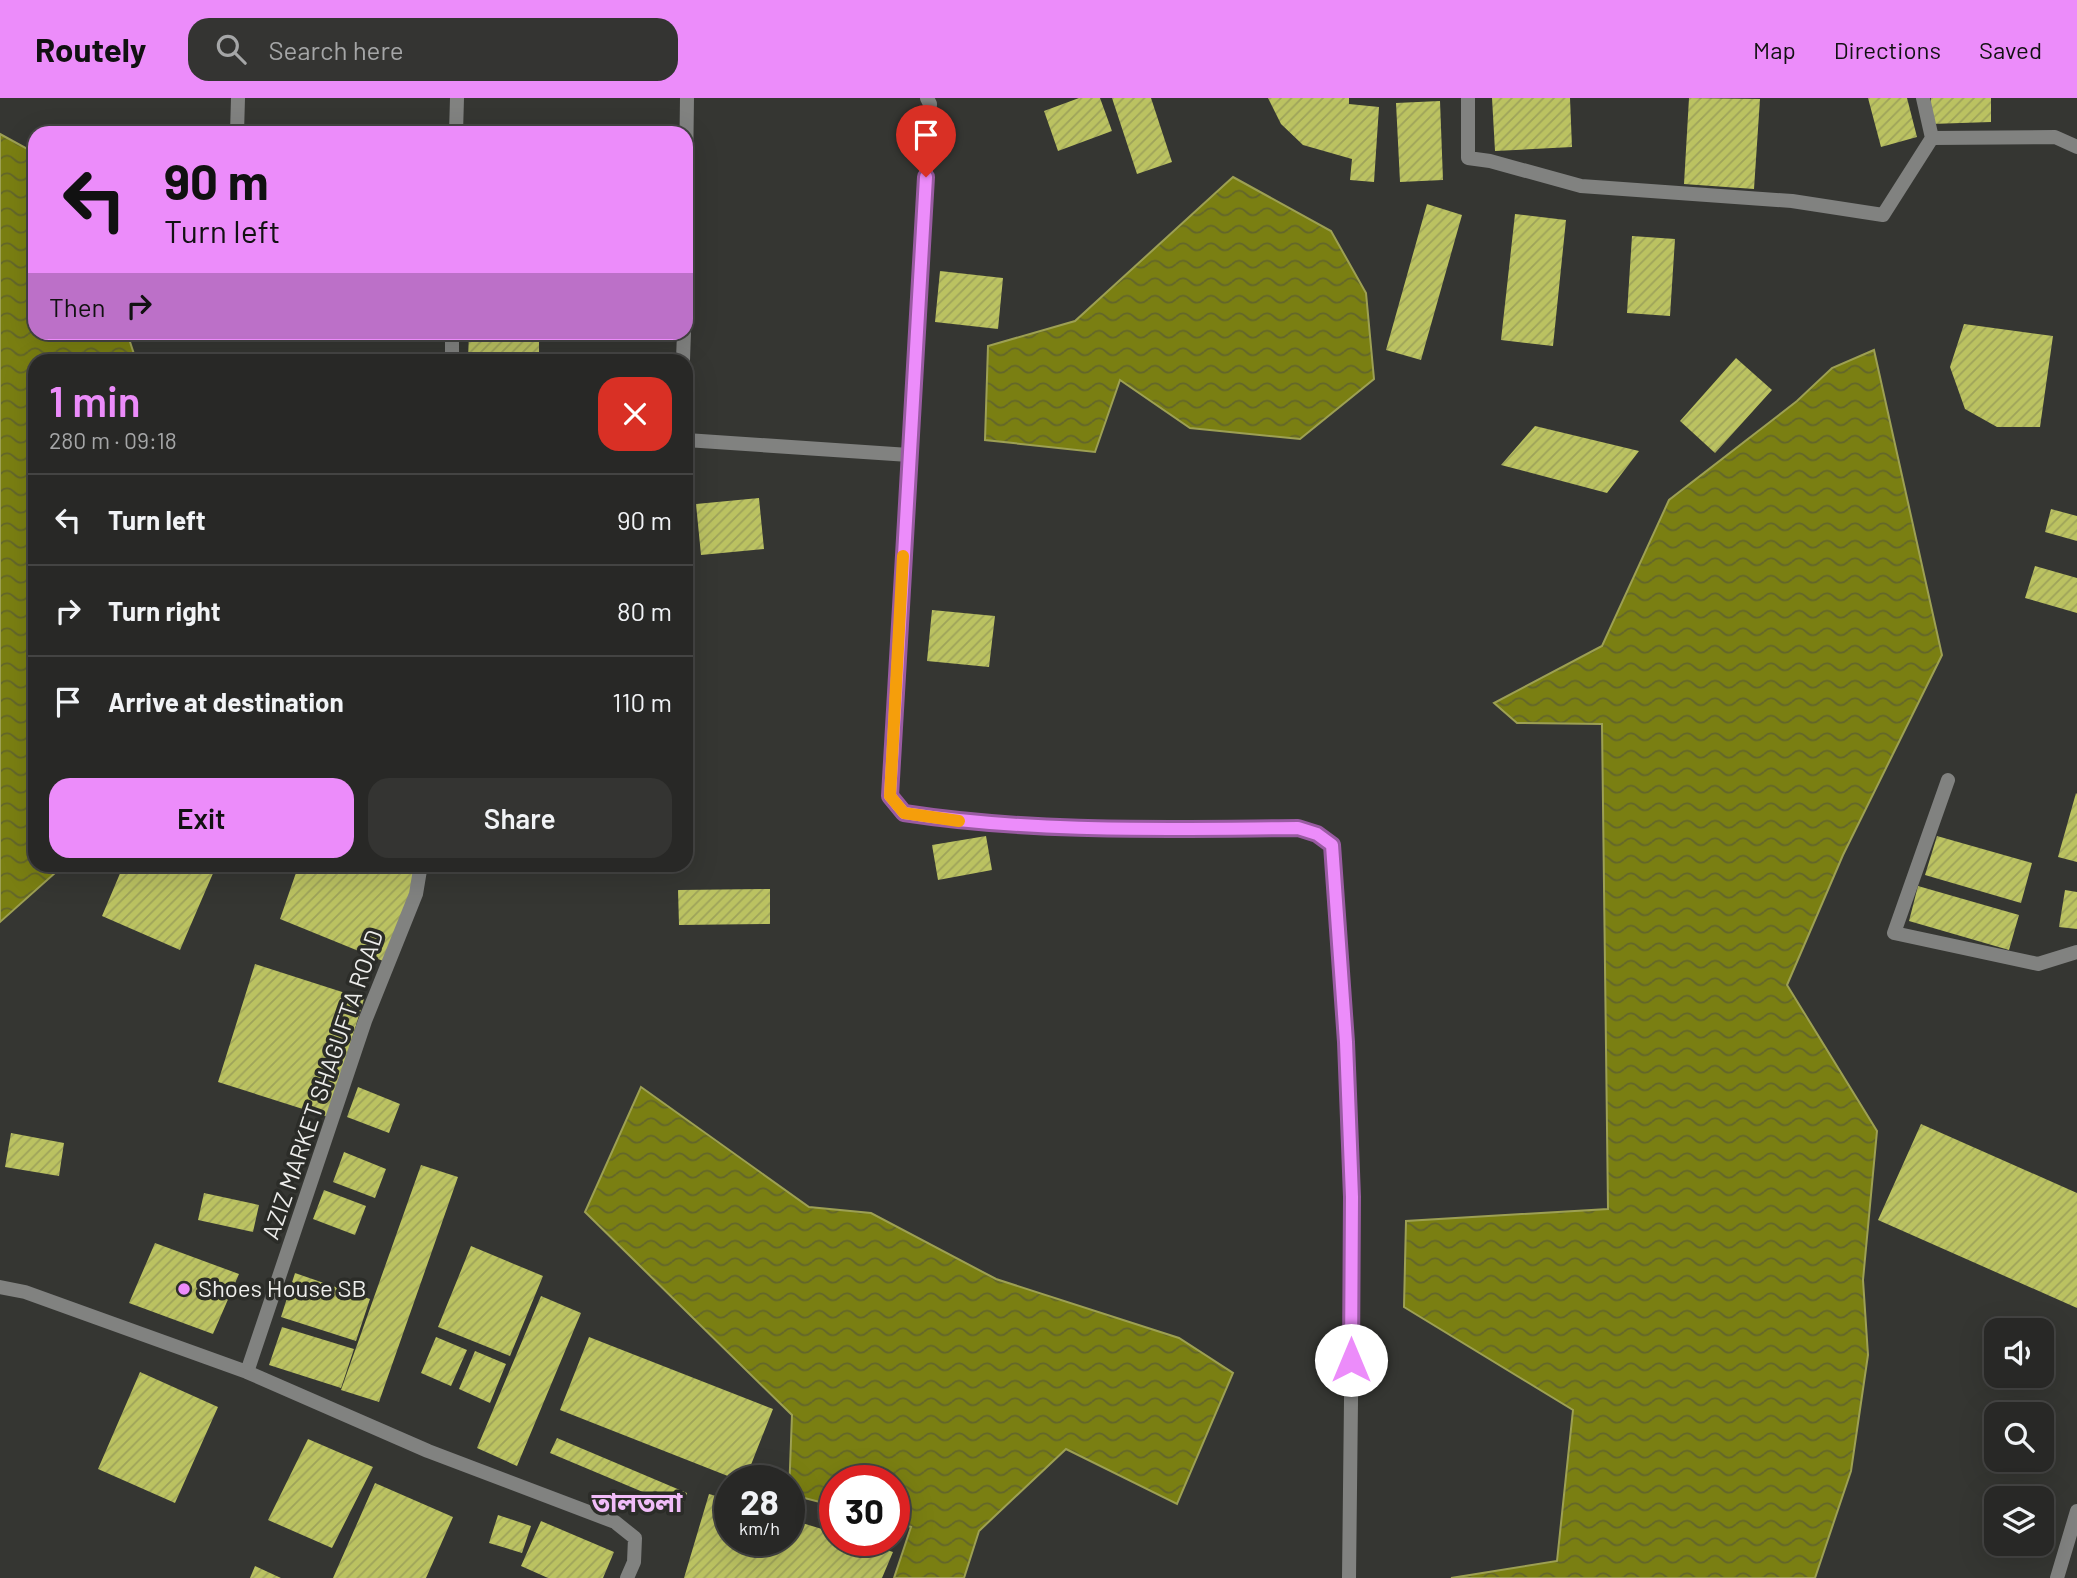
<!DOCTYPE html>
<html lang="en">
<head>
<meta charset="utf-8">
<style>
  body { margin:0; font-family:Barlow,"Noto Sans Bengali",sans-serif; background:#343432; color:#f1f3f6; height:100vh; display:flex; flex-direction:column; font-size:26px; white-space:nowrap }
  * { box-sizing:border-box; margin:0 }
  p { font-size:23px; color:#a5a6a7 }
  .icon { flex:none; width:38px; height:38px; fill:none; stroke:currentColor; stroke-width:2; stroke-linecap:round; stroke-linejoin:round }
  .map { position:relative; flex:1; overflow:hidden }
  .panel { position:absolute; left:28px; top:256px; width:665px; height:518px; display:flex; flex-direction:column; background:#282826; border-radius:21px; box-shadow:0 7px 28px #0002,0 0 0 2px #444443 }
  .panel>* { flex:none }
  .hud { position:absolute; left:28px; top:28px; width:665px; height:214px; border-radius:21px; box-shadow:0 7px 28px #0002,0 0 0 2px #444443; background:#ec8cfa; color:#111; overflow:hidden }
  .buttons { position:absolute; left:1984px; top:1220px; display:grid; gap:14px }
  .buttons a { display:grid; place-items:center; width:70px; height:70px; border-radius:14px; background:#282826; box-shadow:0 7px 28px #0002,0 0 0 2px #444443; font-size:35px }
  .speed { position:absolute; left:714px; top:1367px; display:flex; gap:14px; font-size:35px; font-weight:700; text-align:center }
  .speed>* { display:grid; place-content:center; width:91px; height:91px; border-radius:50%; background:#282826; box-shadow:0 7px 28px #0002,0 0 0 2px #444443; line-height:1 }
  .speed small { font-size:18px; font-weight:400 }
  .speed .limit { border:10px solid #d22; background:#fff; color:#111 }
  .pin { position:absolute; display:grid; place-items:center; width:60px; height:60px; color:#fff; margin:-72px -30px; border-radius:50% 50% 50% 0; rotate:-45deg; box-shadow:0 0 7px #0007 }
  .pin .icon { rotate:45deg }
  .me { position:absolute; width:77px; margin:-38px; rotate:0deg; stroke-linejoin:round; filter:drop-shadow(0 0 5px #0008) }
  .turn { display:flex; align-items:center; gap:24px; height:147px; padding:0 21px; font-size:32px }
  .turn .icon { width:91px; height:91px; stroke-width:2.5 }
  .turn b { display:block; font-size:49px; line-height:60px }
  .then { display:flex; align-items:center; height:66px; padding:0 21px; background:#0003; gap:14px; font-size:26px }
  .round { display:grid; place-items:center; flex:none; width:74px; height:74px; border-radius:21px; background:#343432 }
  .headline { display:flex; align-items:center; justify-content:space-between; height:119px; padding:0 21px }
  h1 { font-size:42px; font-weight:600; line-height:52px; color:#ec8cfa }
  .action { display:flex; gap:14px; margin-top:auto; padding:14px 21px }
  .action a { flex:1; height:80px; border-radius:21px; background:#ec8cfa; color:#111; font-size:28px; font-weight:600; line-height:80px; text-align:center }
  .action a+a { background:#343432; color:#f1f3f6 }
  ul { padding:0; list-style:none }
  li { display:flex; align-items:center; gap:21px; height:91px; padding:0 21px; border-top:2px solid #444443 }
  li div { flex:1 }
  li b { display:block; font-size:26px }
  li em { font-style:normal }
  header { display:flex; align-items:center; gap:42px; box-sizing:border-box; height:98px; padding:0 35px; background:#ec8cfa; color:#111 }
  header strong { font-size:33px }
  nav { display:flex; gap:38px; margin-inline-start:auto; font-size:24px }
  .search { width:490px; height:63px; background:#343432; display:flex; align-items:center; gap:18px; box-sizing:border-box; padding:0 24px; border-radius:21px; color:#a5a6a7; font-size:26px }
  .map>svg:first-child { display:block }
</style>
</head>
<body>
<header>
<strong>Routely</strong>
<div class="search"><svg class="icon" aria-label="search" viewBox="0 0 24 24"><circle cx="10" cy="10" r="6"/><path d="M15 15l6 6"/></svg>Search here</div>
<nav><a>Map</a><a>Directions</a><a>Saved</a></nav>
</header>
<div class="map">
<svg width="2077" height="1480" viewBox="0 0 2077 1480">
  <defs>
    <pattern id="water-waves" width="16" height="10" patternUnits="userSpaceOnUse" patternTransform="scale(1.75)"><rect width="16" height="10" fill="#7a7f12"/><path d="M0 5q4-4 8 0t8 0" fill="none" stroke="#63662a"/></pattern>
    <pattern id="building-hatch" width="6" height="6" patternUnits="userSpaceOnUse" patternTransform="scale(1.75)"><rect width="6" height="6" fill="#bbc261"/><path d="M-1 1l2-2M0 6l6-6M5 7l2-2" fill="none" stroke="#9ea35a"/></pattern>
  </defs>
  <rect width="100%" height="100%" fill="#353632"/>
  <path fill="url(#water-waves)" stroke="#9da053" stroke-width="2" d="M 0,36 L 35,55 L 35,234 L 127,235 L 136,262 L 35,262 L 35,766 L 64,767 L 0,824 Z
    M 1233,79 L 1331,133 L 1366,195 L 1374,281 L 1300,341 L 1190,330 L 1120,282 L 1095,354 L 985,342 L 988,248 L 1075,223 Z
    M 1874,252 L 1942,557 L 1843,757 L 1787,887 L 1877,1033 L 1863,1182 L 1868,1257 L 1851,1373 L 1815,1480 L 1451,1480 L 1557,1463 L 1573,1312 L 1404,1209 L 1406,1123 L 1608,1111 L 1602,626 L 1517,625 L 1494,605 L 1602,548 L 1669,402 L 1797,303 L 1832,270 Z
    M 641,989 L 809,1109 L 871,1115 L 996,1181 L 1179,1240 L 1233,1275 L 1177,1406 L 1066,1351 L 979,1433 L 964,1480 L 894,1480 L 911,1429 L 894,1424 L 894,1382 L 835,1382 L 835,1408 L 789,1396 L 792,1317 L 585,1114 Z"/>
  <path fill="url(#building-hatch)" d="M 1079,0 L 1100,0 L 1112,33 L 1058,53 L 1044,13 Z
    M 1112,0 L 1151,0 L 1172,64 L 1137,76 Z
    M 1268,0 L 1349,0 L 1349,6 L 1379,9 L 1374,84 L 1350,82 L 1352,61 L 1303,47 L 1281,26 Z
    M 1492,0 L 1570,0 L 1572,49 L 1495,53 Z
    M 1689,0 L 1760,1 L 1754,91 L 1684,86 Z
    M 1868,0 L 1907,0 L 1917,39 L 1881,49 Z
    M 1931,0 L 1991,0 L 1991,24 L 1931,26 Z
    M 1440,3 L 1443,82 L 1400,84 L 1396,5 Z
    M 1427,106 L 1462,117 L 1421,262 L 1386,252 Z
    M 1515,116 L 1566,122 L 1553,248 L 1501,242 Z
    M 1632,138 L 1675,141 L 1670,218 L 1627,215 Z
    M 940,173 L 1003,180 L 998,231 L 935,224 Z
    M 1964,226 L 2053,238 L 2040,329 L 1997,329 L 1965,311 L 1950,269 Z
    M 469,234 L 539,234 L 539,262 L 468,262 Z
    M 1736,260 L 1772,292 L 1715,355 L 1680,323 Z
    M 1535,328 L 1639,353 L 1607,395 L 1501,367 Z
    M 759,400 L 764,451 L 701,457 L 696,406 Z
    M 2051,411 L 2077,418 L 2077,443 L 2045,434 Z
    M 2035,468 L 2077,480 L 2077,515 L 2025,500 Z
    M 932,512 L 995,518 L 989,569 L 927,563 Z
    M 2076,695 L 2077,696 L 2077,764 L 2058,759 Z
    M 986,738 L 992,772 L 938,782 L 932,747 Z
    M 1937,738 L 2032,765 L 2021,805 L 1925,777 Z
    M 124,766 L 217,766 L 180,852 L 102,818 Z
    M 299,766 L 426,766 L 393,867 L 280,821 Z
    M 1918,788 L 2019,817 L 2009,852 L 1909,823 Z
    M 770,791 L 770,826 L 679,827 L 678,792 Z
    M 2065,792 L 2077,794 L 2077,831 L 2059,829 Z
    M 255,866 L 364,901 L 328,1019 L 218,984 Z
    M 358,989 L 400,1006 L 389,1035 L 347,1019 Z
    M 1921,1026 L 2077,1095 L 2077,1210 L 1878,1122 Z
    M 11,1035 L 64,1045 L 59,1078 L 5,1069 Z
    M 344,1054 L 386,1071 L 375,1100 L 333,1084 Z
    M 421,1067 L 458,1079 L 379,1304 L 341,1292 Z
    M 324,1092 L 366,1108 L 355,1137 L 313,1121 Z
    M 204,1095 L 259,1107 L 253,1134 L 198,1122 Z
    M 155,1145 L 239,1176 L 213,1236 L 129,1205 Z
    M 471,1148 L 543,1178 L 510,1258 L 438,1229 Z
    M 295,1175 L 370,1201 L 356,1243 L 281,1219 Z
    M 541,1198 L 581,1215 L 517,1368 L 477,1350 Z
    M 282,1229 L 354,1251 L 341,1290 L 269,1267 Z
    M 436,1239 L 467,1252 L 451,1288 L 421,1275 Z
    M 589,1239 L 773,1311 L 745,1382 L 738,1382 L 560,1312 Z
    M 475,1253 L 506,1266 L 490,1305 L 459,1291 Z
    M 140,1274 L 218,1309 L 175,1405 L 98,1371 Z
    M 557,1340 L 687,1395 L 681,1410 L 550,1355 Z
    M 308,1341 L 373,1369 L 332,1450 L 268,1422 Z
    M 375,1385 L 453,1419 L 426,1480 L 333,1480 Z
    M 709,1396 L 730,1402 L 730,1442 L 789,1442 L 789,1421 L 835,1435 L 835,1442 L 856,1442 L 893,1454 L 882,1480 L 684,1480 Z
    M 498,1417 L 531,1428 L 522,1455 L 489,1445 Z
    M 541,1423 L 614,1454 L 603,1480 L 548,1480 L 521,1468 Z
    M 255,1468 L 281,1480 L 250,1480 Z"/>
  <g fill="none" stroke-linecap="round" stroke-linejoin="round">
    <path stroke="#818280" stroke-width="14" d="M 1468,0 L 1468,60 L 1490,63 L 1581,88 L 1792,103 L 1883,117 L 1932,40
      M 1923,0 L 1932,40 L 2055,39 L 2077,49
      M 237,35 L 238,0
      M 456,35 L 457,0
      M 686,74 L 687,0
      M 452,262 L 452,234
      M 683,262 L 684,234
      M 686,342 L 909,357 L 930,6 L 927,0
      M 909,357 L 890,698 L 904,715 C 1034,735 1166,731 1298,730 L 1317,736 L 1332,747 L 1346,944 L 1353,1125 L 1349,1480
      M 1948,682 L 1894,835 L 2038,866 L 2077,854
      M 421,766 L 416,796 L 365,923 L 247,1274 L 428,1353 L 615,1424 L 635,1440 L 634,1464 L 627,1480
      M 0,1189 L 25,1194 L 247,1274
      M 2057,1480 L 2077,1413"/>
  </g>
  <g fill="none" stroke-linecap="round" stroke-linejoin="round">
    <g stroke="#995ba2" stroke-width="18">
      <path id="route" d="M 926,79 L 890,698 L 904,715 C 1034,735 1167,731 1298,730 L 1317,736 L 1332,747 L 1346,944 L 1352,1099 L 1351,1262"/>
    </g>
    <use href="#route" stroke="#ec8cfa" stroke-width="12"/>
    <path stroke="#f59e0b" stroke-width="12" d="M 903,458 L 890,698 L 904,715 L 959,723"/>
  </g>
  <circle fill="#ec8cfa" stroke="#2b2c28" stroke-width="2.5" cx="184" cy="1191" r="7"/>
  <g text-anchor="middle" stroke-width="7" stroke-linejoin="round" paint-order="stroke">
    <g font-size="24" fill="#eeeeec" stroke="#2b2c28">
      <text transform="translate(323 987) rotate(-71)" y="8">AZIZ MARKET SHAGUFTA ROAD</text>
    </g>
    <g font-size="24" fill="#eeeeec" stroke="#2b2c28" text-anchor="start">
      <text x="198" y="1199">Shoes House SB</text>
    </g>
    <g font-size="26" font-weight="bold" fill="#f1bcf9" stroke="#2b2c28">
      <text x="637" y="1414">তালতলা</text>
    </g>
  </g>
</svg>
<div class="buttons">
<a><svg class="icon" aria-label="sound" viewBox="0 0 24 24"><path d="M4 9h4l5-4v14l-5-4H4zM17 9q2 3 0 6"/></svg></a>
<a><svg class="icon" aria-label="search" viewBox="0 0 24 24"><circle cx="10" cy="10" r="6"/><path d="M15 15l6 6"/></svg></a>
<a><svg class="icon" aria-label="layers" viewBox="0 0 24 24"><path d="M12 4l9 5-9 5-9-5zM3 14l9 5 9-5"/></svg></a>
</div>
<div class="speed"><div>28<small>km/h</small></div><div class="limit">30</div></div>
<div class="pin" style="left:926px;top:79px;background:#d93025"><svg class="icon" aria-label="arrive" viewBox="0 0 24 24"><path d="M6 21V4h12l-3 4 3 4H6"/></svg></div>
<svg class="me" style="left:1351px;top:1262px" viewBox="-20 -20 40 40"><circle r="19" fill="#fff"/><path d="M0-13L10 11 0 6-10 11z" fill="#ec8cfa"/></svg>
<div class="hud">
<div class="turn"><svg class="icon" aria-label="left" viewBox="0 0 24 24"><path d="M17 20v-9H6M10 6l-5 5 5 5"/></svg><div><b>90 m</b>Turn left</div></div>
<div class="then">Then<svg class="icon" aria-label="right" viewBox="0 0 24 24"><path d="M7 20v-9h11M14 6l5 5-5 5"/></svg></div>
</div>
<section class="panel">
<div class="headline"><div><h1>1 min</h1><p>280 m · 09:18</p></div><a class="round" style="background:#d93025;color:#fff"><svg class="icon" aria-label="close" viewBox="0 0 24 24"><path d="M6 6l12 12M18 6L6 18"/></svg></a></div>
<ul>
<li><svg class="icon" aria-label="left" viewBox="0 0 24 24"><path d="M17 20v-9H6M10 6l-5 5 5 5"/></svg><div><b>Turn left</b></div><em>90 m</em></li>
<li><svg class="icon" aria-label="right" viewBox="0 0 24 24"><path d="M7 20v-9h11M14 6l5 5-5 5"/></svg><div><b>Turn right</b></div><em>80 m</em></li>
<li><svg class="icon" aria-label="arrive" viewBox="0 0 24 24"><path d="M6 21V4h12l-3 4 3 4H6"/></svg><div><b>Arrive at destination</b></div><em>110 m</em></li>
</ul>
<div class="action"><a>Exit</a><a>Share</a></div>
</section>
</div>
</body>
</html>
